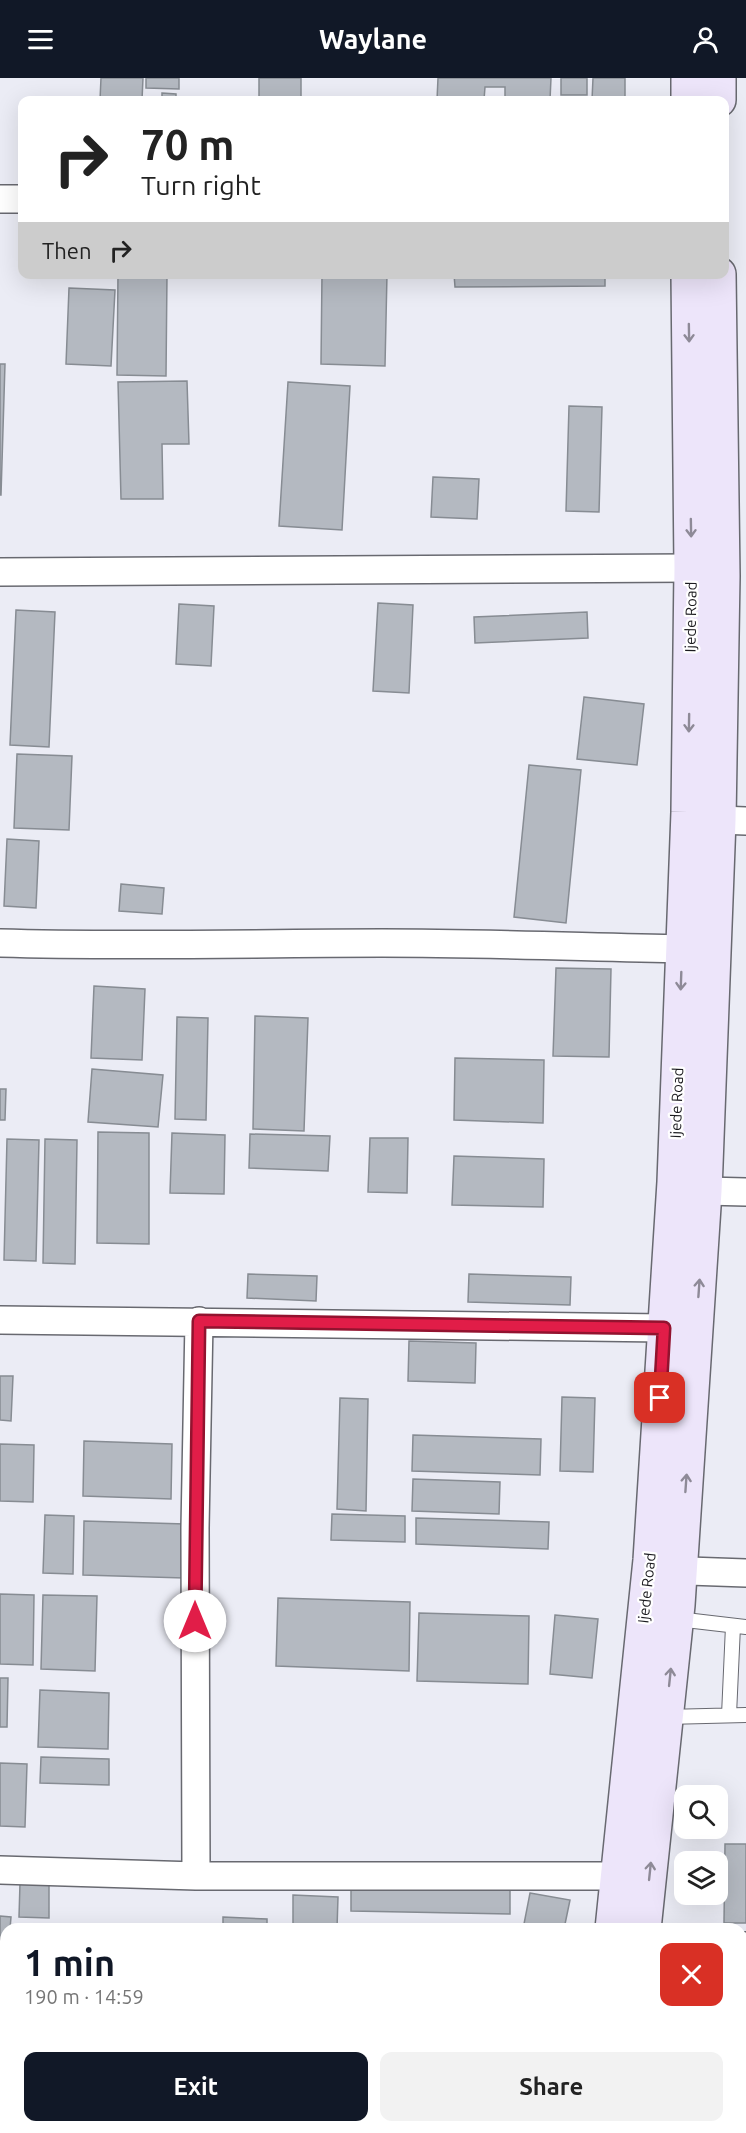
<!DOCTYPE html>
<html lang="en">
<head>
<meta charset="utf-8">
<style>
  body { margin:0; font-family:Ubuntu,sans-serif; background:#f2f2f2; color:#222; height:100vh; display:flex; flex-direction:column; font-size:22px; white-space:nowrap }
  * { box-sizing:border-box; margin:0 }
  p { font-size:20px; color:#767676 }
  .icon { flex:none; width:33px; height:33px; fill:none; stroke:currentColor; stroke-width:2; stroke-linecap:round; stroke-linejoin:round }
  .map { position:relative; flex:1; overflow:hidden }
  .details { position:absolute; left:0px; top:1845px; width:747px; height:210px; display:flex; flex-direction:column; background:#fff; border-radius:18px 18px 0 0; box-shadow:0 6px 24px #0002 }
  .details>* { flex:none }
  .guide { position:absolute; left:18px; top:18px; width:711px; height:183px; border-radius:12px; box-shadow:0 6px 24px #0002; background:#fff; color:#222; overflow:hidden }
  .controls { position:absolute; left:674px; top:1707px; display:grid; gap:12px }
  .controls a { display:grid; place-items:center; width:54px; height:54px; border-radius:12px; background:#fff; box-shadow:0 6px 24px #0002; font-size:30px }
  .pin { position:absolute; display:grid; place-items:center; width:51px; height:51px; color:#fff; margin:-26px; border-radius:12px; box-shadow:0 3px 9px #0006 }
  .me { position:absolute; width:66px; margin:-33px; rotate:0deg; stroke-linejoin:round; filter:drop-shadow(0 0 4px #0008) }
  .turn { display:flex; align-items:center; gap:21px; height:126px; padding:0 24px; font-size:27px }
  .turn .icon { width:78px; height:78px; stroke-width:2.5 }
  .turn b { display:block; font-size:42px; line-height:51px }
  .then { display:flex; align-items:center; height:57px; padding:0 24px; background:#0003; gap:12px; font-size:22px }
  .round { display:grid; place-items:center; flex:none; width:63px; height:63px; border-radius:12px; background:#f2f2f2 }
  .summary { display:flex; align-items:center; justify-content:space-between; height:102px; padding:0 24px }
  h1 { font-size:36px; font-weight:700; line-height:45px; color:#111827 }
  .action { display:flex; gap:12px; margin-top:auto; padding:12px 24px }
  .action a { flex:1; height:69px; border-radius:12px; background:#111827; color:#fff; font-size:24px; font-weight:700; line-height:69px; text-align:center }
  .action a+a { background:#f2f2f2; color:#222 }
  header { display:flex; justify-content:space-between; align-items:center; height:78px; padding:0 24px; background:#111827; color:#fff; font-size:27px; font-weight:700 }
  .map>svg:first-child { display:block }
</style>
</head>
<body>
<header><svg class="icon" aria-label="menu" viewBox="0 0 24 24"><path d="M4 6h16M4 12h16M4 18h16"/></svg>Waylane<svg class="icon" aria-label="person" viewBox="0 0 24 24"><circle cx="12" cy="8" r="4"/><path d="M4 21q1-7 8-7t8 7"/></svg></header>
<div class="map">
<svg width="746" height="2055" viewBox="0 0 746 2055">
  <rect width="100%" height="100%" fill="#ebecf5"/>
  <path fill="#b4b9c1" stroke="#878c93" stroke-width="1.5" d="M 101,0 L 143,0 L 142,22 L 100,22 Z
    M 146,0 L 179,0 L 179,11 L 146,10 Z
    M 259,0 L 301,0 L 301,22 L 259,22 Z
    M 438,0 L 551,0 L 550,22 L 505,22 L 505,9 L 485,9 L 484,22 L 437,22 Z
    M 561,0 L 587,0 L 587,17 L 561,17 Z
    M 593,0 L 625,0 L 625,22 L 592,22 Z
    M 162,15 L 176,16 L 176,22 L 162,22 Z
    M 118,196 L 167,196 L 166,298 L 117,297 Z
    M 322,196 L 387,196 L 385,288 L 321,286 Z
    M 454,196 L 605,196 L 605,208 L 455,209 Z
    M 69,210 L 115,212 L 111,288 L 66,286 Z
    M 0,286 L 5,286 L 1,417 L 0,417 Z
    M 187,303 L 189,366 L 162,366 L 163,421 L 121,421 L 118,304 Z
    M 288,304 L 350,308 L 342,452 L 279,448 Z
    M 569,328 L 602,329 L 599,434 L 566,433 Z
    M 433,399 L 479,401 L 477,441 L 431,439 Z
    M 378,525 L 413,527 L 409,615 L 373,613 Z
    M 179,526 L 214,528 L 211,588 L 176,586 Z
    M 16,532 L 55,534 L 49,669 L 10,667 Z
    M 587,534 L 588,560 L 475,565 L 474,539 Z
    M 584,619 L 644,626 L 637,687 L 577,681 Z
    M 17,676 L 72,678 L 69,752 L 14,750 Z
    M 529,687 L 581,692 L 566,845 L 514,839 Z
    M 7,761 L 39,763 L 36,830 L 4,828 Z
    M 121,806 L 164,810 L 162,836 L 119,833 Z
    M 556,890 L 611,891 L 609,979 L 553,978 Z
    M 94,908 L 145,911 L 142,982 L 91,980 Z
    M 255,938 L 308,940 L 304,1053 L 253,1051 Z
    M 177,939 L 208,940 L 206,1042 L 175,1041 Z
    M 455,980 L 544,982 L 543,1045 L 454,1042 Z
    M 92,991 L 163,997 L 158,1049 L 88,1044 Z
    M 0,1011 L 6,1011 L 5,1042 L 0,1042 Z
    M 98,1054 L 149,1055 L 149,1166 L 97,1165 Z
    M 172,1055 L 225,1057 L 224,1116 L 170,1115 Z
    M 250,1056 L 330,1058 L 328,1093 L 249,1090 Z
    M 370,1060 L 408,1060 L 407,1115 L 368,1114 Z
    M 7,1061 L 39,1062 L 36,1183 L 4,1182 Z
    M 45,1061 L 77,1062 L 75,1186 L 43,1185 Z
    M 454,1078 L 544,1081 L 543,1129 L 452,1127 Z
    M 248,1196 L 317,1198 L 316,1223 L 247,1220 Z
    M 469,1196 L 571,1199 L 570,1227 L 468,1224 Z
    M 409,1263 L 476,1265 L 475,1305 L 408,1303 Z
    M 0,1298 L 13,1298 L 11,1343 L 0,1342 Z
    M 562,1319 L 595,1320 L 593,1394 L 560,1393 Z
    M 340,1320 L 368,1321 L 366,1433 L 337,1431 Z
    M 413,1357 L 541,1361 L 540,1397 L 412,1393 Z
    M 84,1363 L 172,1366 L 171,1421 L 83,1418 Z
    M 0,1366 L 34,1367 L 33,1424 L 0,1423 Z
    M 413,1401 L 500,1404 L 499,1436 L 412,1433 Z
    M 332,1436 L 405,1438 L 405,1464 L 331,1462 Z
    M 45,1437 L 74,1438 L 73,1496 L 43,1495 Z
    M 416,1440 L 549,1444 L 548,1471 L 416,1466 Z
    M 84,1443 L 185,1446 L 184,1500 L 83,1497 Z
    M 0,1516 L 34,1517 L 33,1587 L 0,1586 Z
    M 43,1517 L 97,1518 L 95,1593 L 41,1591 Z
    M 278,1520 L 410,1524 L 409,1593 L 276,1588 Z
    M 419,1535 L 529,1538 L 528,1606 L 417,1603 Z
    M 555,1537 L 598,1541 L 592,1600 L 550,1596 Z
    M 0,1600 L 8,1600 L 7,1649 L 0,1649 Z
    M 40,1612 L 109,1615 L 108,1671 L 38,1669 Z
    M 41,1679 L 109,1681 L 109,1707 L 40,1705 Z
    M 0,1685 L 27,1686 L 25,1749 L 0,1748 Z
    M 725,1766 L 746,1766 L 746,1845 L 724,1845 Z
    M 20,1805 L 49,1805 L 49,1840 L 19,1839 Z
    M 351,1806 L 510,1809 L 510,1836 L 351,1833 Z
    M 530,1815 L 570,1822 L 564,1851 L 523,1851 Z
    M 293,1817 L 338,1819 L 337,1851 L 293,1851 Z
    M 0,1838 L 11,1839 L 10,1851 L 6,1851 L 6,1915 L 0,1915 Z
    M 223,1839 L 267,1841 L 267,1851 L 223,1851 Z
    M 741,1892 L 746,1893 L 746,1931 L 741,1931 Z
    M 0,1978 L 6,1978 L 6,2049 L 9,2049 L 9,2055 L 0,2055 Z
    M 97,2049 L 160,2049 L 160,2055 L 97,2055 Z
    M 372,2049 L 463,2049 L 463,2055 L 372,2055 Z
    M 501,2049 L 529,2049 L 529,2055 L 501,2055 Z"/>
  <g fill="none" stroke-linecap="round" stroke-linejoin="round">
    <g stroke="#686970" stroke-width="16">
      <path id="service" d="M 677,1541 L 746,1549
        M 729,1637 L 733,1548
        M 666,1639 L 746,1637"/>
    </g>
    <g stroke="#686970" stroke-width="30">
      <path id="minor" d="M 0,121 L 22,121
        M 0,494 L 691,490
        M 719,742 L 746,743
        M 0,865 C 127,869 255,865 382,865 C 482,865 582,869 683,871
        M 705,1113 L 746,1114
        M 0,1242 L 664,1250
        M 660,1492 L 746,1495
        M 0,1792 L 196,1798 L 617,1798
        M 196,1798 L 195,1450 L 199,1243
        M 741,1868 L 746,1868"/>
    </g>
    <g stroke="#686970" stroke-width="36">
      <path id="secondary" d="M 688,22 L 688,0
        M 719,22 L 719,0
        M 612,1851 L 650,1482 L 674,1104 L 688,734 L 691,490 L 688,196
        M 644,1851 L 678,1527 L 705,1113 L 719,742 L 723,498 L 719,196
        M 593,2055 L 594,2049
        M 625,2055 L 626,2049"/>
    </g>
    <use href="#service" stroke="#fff" stroke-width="14"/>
    <use href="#minor" stroke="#fff" stroke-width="27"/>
    <use href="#secondary" stroke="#ede5fa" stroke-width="33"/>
  </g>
  <defs><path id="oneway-shaft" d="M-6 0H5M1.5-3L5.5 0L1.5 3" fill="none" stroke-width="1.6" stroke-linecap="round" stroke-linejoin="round" transform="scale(1.5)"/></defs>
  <g stroke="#8e8a97">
    <use href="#oneway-shaft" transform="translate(689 255) rotate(89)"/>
    <use href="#oneway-shaft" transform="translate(691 450) rotate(89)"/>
    <use href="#oneway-shaft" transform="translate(689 645) rotate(91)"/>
    <use href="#oneway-shaft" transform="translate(681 903) rotate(92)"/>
    <use href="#oneway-shaft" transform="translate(699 1210) rotate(-86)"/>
    <use href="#oneway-shaft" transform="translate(686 1405) rotate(-86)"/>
    <use href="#oneway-shaft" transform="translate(670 1599) rotate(-84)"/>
    <use href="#oneway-shaft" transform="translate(650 1793) rotate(-84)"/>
  </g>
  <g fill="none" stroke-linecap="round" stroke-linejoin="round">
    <g stroke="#92132f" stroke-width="15">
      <path id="route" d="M 195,1543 L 199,1243 L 664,1250 L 660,1320"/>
    </g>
    <use href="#route" stroke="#e11d48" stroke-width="10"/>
  </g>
  <g text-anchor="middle" stroke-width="4.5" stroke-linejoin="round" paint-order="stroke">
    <g font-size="15" fill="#1b1b1f" stroke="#fff">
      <text transform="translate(691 539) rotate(-89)" y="5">Ijede Road</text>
      <text transform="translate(677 1025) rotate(-88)" y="5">Ijede Road</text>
      <text transform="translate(647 1510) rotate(-84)" y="5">Ijede Road</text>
    </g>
  </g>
</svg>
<div class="controls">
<a><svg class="icon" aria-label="search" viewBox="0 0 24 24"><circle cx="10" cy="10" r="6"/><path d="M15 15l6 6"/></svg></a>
<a><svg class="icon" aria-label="layers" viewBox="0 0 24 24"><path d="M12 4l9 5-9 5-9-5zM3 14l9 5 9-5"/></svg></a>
</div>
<div class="pin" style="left:660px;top:1320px;background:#d93025"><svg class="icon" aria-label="arrive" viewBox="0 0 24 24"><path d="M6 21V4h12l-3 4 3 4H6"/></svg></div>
<svg class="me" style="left:195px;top:1543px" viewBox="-20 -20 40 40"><circle r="19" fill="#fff"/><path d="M0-13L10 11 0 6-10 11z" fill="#e11d48"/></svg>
<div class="guide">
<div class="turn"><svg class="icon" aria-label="right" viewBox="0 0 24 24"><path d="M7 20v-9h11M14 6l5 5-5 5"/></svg><div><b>70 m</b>Turn right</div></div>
<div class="then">Then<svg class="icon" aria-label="right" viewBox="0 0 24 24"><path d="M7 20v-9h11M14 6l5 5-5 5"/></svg></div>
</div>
<section class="details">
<div class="summary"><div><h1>1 min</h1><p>190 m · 14:59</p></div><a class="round" style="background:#d93025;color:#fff"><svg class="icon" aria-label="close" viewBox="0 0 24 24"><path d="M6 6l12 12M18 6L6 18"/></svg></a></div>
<div class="action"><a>Exit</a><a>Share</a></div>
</section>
</div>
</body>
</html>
